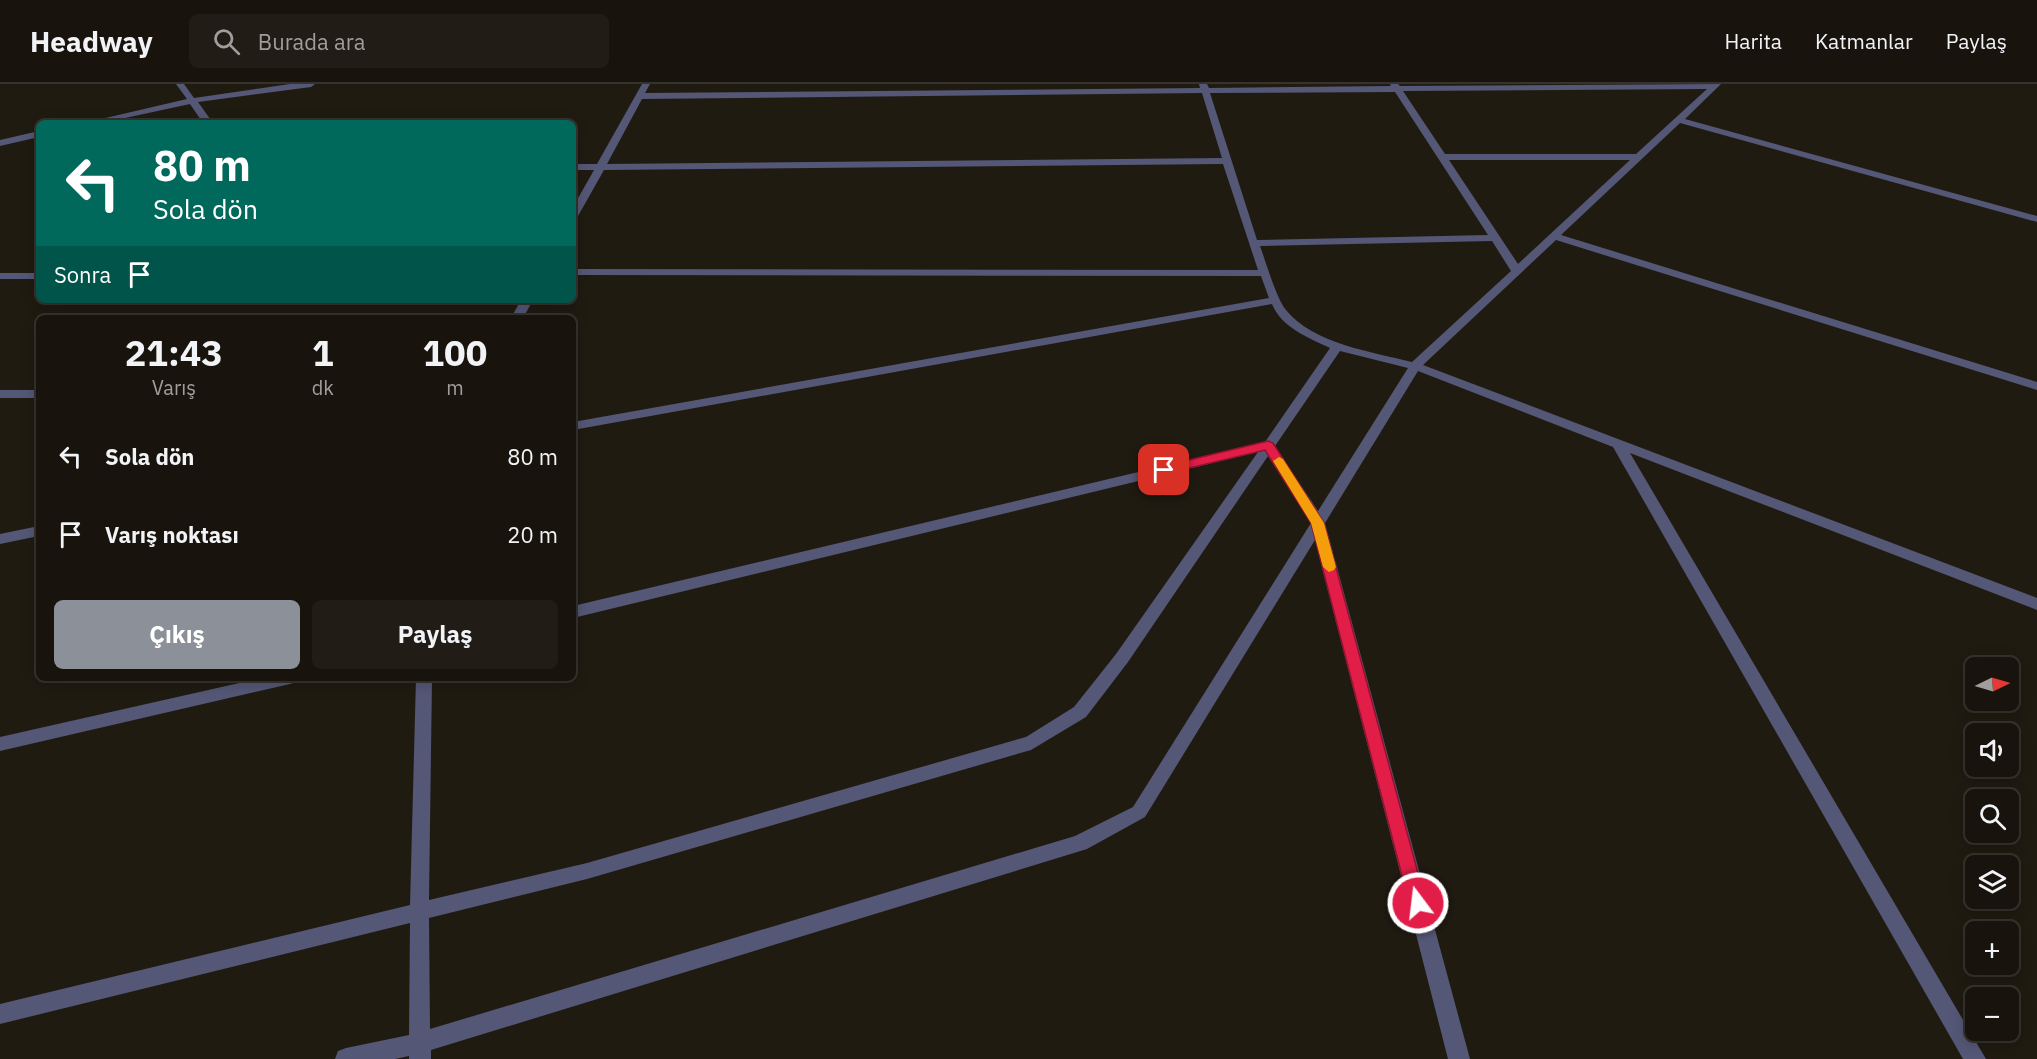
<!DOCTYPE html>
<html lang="tr">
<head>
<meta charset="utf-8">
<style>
  body { margin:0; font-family:"IBM Plex Sans",sans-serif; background:#211d16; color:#f1f3f6; height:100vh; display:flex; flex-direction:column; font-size:22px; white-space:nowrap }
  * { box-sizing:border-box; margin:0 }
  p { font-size:20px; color:#9f9e9d }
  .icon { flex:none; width:33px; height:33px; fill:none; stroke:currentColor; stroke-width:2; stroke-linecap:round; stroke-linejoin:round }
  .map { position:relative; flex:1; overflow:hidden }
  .panel { position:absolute; left:36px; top:231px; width:540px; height:366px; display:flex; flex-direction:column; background:#18140d; border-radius:9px; box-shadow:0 3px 15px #0003,0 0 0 2px #36332e }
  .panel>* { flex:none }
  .guide { position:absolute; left:36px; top:36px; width:540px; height:183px; border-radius:9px; box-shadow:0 3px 15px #0003,0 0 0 2px #36332e; background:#00695c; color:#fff; overflow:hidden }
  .needle { width:39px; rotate:85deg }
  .buttons { position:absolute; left:1965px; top:573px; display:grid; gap:12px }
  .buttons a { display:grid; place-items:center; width:54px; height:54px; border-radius:9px; background:#18140d; box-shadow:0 3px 15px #0003,0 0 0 2px #36332e; font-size:30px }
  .pin { position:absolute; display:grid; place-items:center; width:51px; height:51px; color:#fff; margin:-26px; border-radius:12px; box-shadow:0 3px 9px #0006 }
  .me { position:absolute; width:66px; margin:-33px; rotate:345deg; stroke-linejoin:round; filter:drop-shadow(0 0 4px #0008) }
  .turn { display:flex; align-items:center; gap:21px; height:126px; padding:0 18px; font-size:27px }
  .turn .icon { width:78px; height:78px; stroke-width:2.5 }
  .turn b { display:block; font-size:42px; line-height:51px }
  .then { display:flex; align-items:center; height:57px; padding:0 18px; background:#0003; gap:12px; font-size:22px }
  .eta { display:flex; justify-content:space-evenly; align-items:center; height:102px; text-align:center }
  .eta b { font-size:36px; font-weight:800; line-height:42px }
  .primary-button { display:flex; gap:12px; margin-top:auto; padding:12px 18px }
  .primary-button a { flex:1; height:69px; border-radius:9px; background:#8c9099; color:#fff; font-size:24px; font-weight:800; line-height:69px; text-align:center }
  .primary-button a+a { background:#211d16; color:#f1f3f6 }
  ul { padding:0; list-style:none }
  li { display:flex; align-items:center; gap:18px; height:78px; padding:0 18px }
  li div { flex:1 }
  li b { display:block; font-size:22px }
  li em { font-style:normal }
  header { display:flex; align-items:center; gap:36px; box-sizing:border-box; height:84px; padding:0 30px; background:#18140d; border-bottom:2px solid #36332e }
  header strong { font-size:28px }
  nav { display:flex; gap:33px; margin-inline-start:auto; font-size:21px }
  .search { width:420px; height:54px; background:#211d16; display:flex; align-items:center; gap:15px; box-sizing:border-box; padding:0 21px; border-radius:9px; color:#9f9e9d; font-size:22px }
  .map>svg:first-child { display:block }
</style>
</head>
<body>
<header>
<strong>Headway</strong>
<div class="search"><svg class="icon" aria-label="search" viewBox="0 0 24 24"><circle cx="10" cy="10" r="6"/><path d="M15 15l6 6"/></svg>Burada ara</div>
<nav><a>Harita</a><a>Katmanlar</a><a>Paylaş</a></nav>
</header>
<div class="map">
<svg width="2037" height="975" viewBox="0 0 2037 975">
  <rect width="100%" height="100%" fill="#201b11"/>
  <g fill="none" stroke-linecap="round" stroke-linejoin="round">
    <path fill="#545776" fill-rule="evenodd" d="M 176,0 L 184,0 L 194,14 L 290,0 L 315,0 L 311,3 L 198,18 L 213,39 L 203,39 L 190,20 L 102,39 L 84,39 L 187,15 Z
      M 642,0 L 650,0 L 645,9 L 1200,4 L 1199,0 L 1207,0 L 1209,4 L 1391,2 L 1390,0 L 1398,0 L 1400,2 L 1721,0 L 1685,35 L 2037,132 L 2037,138 L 1680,39 L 1561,151 L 2037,298 L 2037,306 L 1556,156 L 1423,281 L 2037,514 L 2037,526 L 1630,369 L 1986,975 L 1963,975 L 1613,363 L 1418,287 L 1325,439 L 1470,975 L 1448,975 L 1315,456 L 1145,733 L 1087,765 L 431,966 L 431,975 L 409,975 L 409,972 L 395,975 L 335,975 L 338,967 L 346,964 L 409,951 L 410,839 L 0,940 L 0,920 L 410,821 L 416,594 L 432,594 L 429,816 L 587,779 L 1026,653 L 1074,623 L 1116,570 L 1258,368 L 573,534 L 573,522 L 1265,358 L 1330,264 C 1309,254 1281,243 1272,220 L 573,346 L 573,338 L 1269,214 L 1261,192 L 573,191 L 573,185 L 1258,186 L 1223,80 L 604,86 L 578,132 L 573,135 L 573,123 L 594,86 L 573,86 L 573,80 L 597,80 ZM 1707,5 L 1636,70 L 1445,70 L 1403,7 ZM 1395,8 L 1488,151 L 1257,156 L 1210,9 ZM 1202,9 L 1222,74 L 607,80 L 642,15 ZM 1449,76 L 1630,76 L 1518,180 ZM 1492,157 L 1511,187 L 1412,278 C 1373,268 1313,260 1286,226 C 1276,214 1266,178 1260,162 ZM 1340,267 L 1408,284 L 1318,427 L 1275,362 ZM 1268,372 L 1311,439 L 1133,723 L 1075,752 L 430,945 L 429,834 L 587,795 L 1031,666 L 1086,633 L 1128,578 Z
      M 39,47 L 39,53 L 0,62 L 0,56 Z
      M 0,189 L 39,189 L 39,195 L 0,195 Z
      M 521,216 L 533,216 L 523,234 L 511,234 Z
      M 0,306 L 39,306 L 39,314 L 0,314 Z
      M 39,442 L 39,452 L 0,460 L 0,450 Z
      M 262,594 L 298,594 L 296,598 L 290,600 L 0,667 L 0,653 Z"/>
  </g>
  <path fill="#e11d48" stroke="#92132f" stroke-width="1.5" d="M 1268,357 L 1273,359 L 1324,439 L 1426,819 L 1424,824 L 1418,827 L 1411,824 L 1409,819 L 1311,439 L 1265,366 L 1164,390 L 1158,386 L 1164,382 Z"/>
  <path fill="#f59e0b" d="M 1279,373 L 1283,375 L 1324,439 L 1336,483 L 1334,486 L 1329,488 L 1323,483 L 1311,439 L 1273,377 Z"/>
</svg>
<div class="buttons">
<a><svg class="needle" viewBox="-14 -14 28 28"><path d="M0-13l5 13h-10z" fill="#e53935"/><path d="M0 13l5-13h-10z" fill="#9f9e9d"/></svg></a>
<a><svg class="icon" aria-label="sound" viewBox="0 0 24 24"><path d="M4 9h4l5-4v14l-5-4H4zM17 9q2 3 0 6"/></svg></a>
<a><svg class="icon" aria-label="search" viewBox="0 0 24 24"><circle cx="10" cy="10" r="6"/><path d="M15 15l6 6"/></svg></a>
<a><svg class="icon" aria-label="layers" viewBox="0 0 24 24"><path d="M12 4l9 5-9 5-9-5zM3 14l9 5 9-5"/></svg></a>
<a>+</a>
<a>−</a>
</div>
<div class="pin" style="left:1164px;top:386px;background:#d93025"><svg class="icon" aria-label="arrive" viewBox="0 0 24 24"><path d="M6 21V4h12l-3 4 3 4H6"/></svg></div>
<svg class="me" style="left:1418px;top:819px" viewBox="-20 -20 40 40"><circle r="17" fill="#e11d48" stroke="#fff" stroke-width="3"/><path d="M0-11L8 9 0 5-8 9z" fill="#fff"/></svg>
<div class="guide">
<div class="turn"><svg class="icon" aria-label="left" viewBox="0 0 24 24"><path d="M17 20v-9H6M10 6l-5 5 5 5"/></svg><div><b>80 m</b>Sola dön</div></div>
<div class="then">Sonra<svg class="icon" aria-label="arrive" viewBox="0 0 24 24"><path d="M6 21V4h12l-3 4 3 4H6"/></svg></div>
</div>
<section class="panel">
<div class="eta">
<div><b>21:43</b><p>Varış</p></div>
<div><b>1</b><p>dk</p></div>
<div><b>100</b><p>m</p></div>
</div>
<ul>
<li><svg class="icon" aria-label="left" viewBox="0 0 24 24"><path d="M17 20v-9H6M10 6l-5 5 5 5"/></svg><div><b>Sola dön</b></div><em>80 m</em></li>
<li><svg class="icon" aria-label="arrive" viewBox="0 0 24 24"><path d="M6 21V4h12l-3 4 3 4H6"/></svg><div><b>Varış noktası</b></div><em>20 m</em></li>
</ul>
<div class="primary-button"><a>Çıkış</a><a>Paylaş</a></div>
</section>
</div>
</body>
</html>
